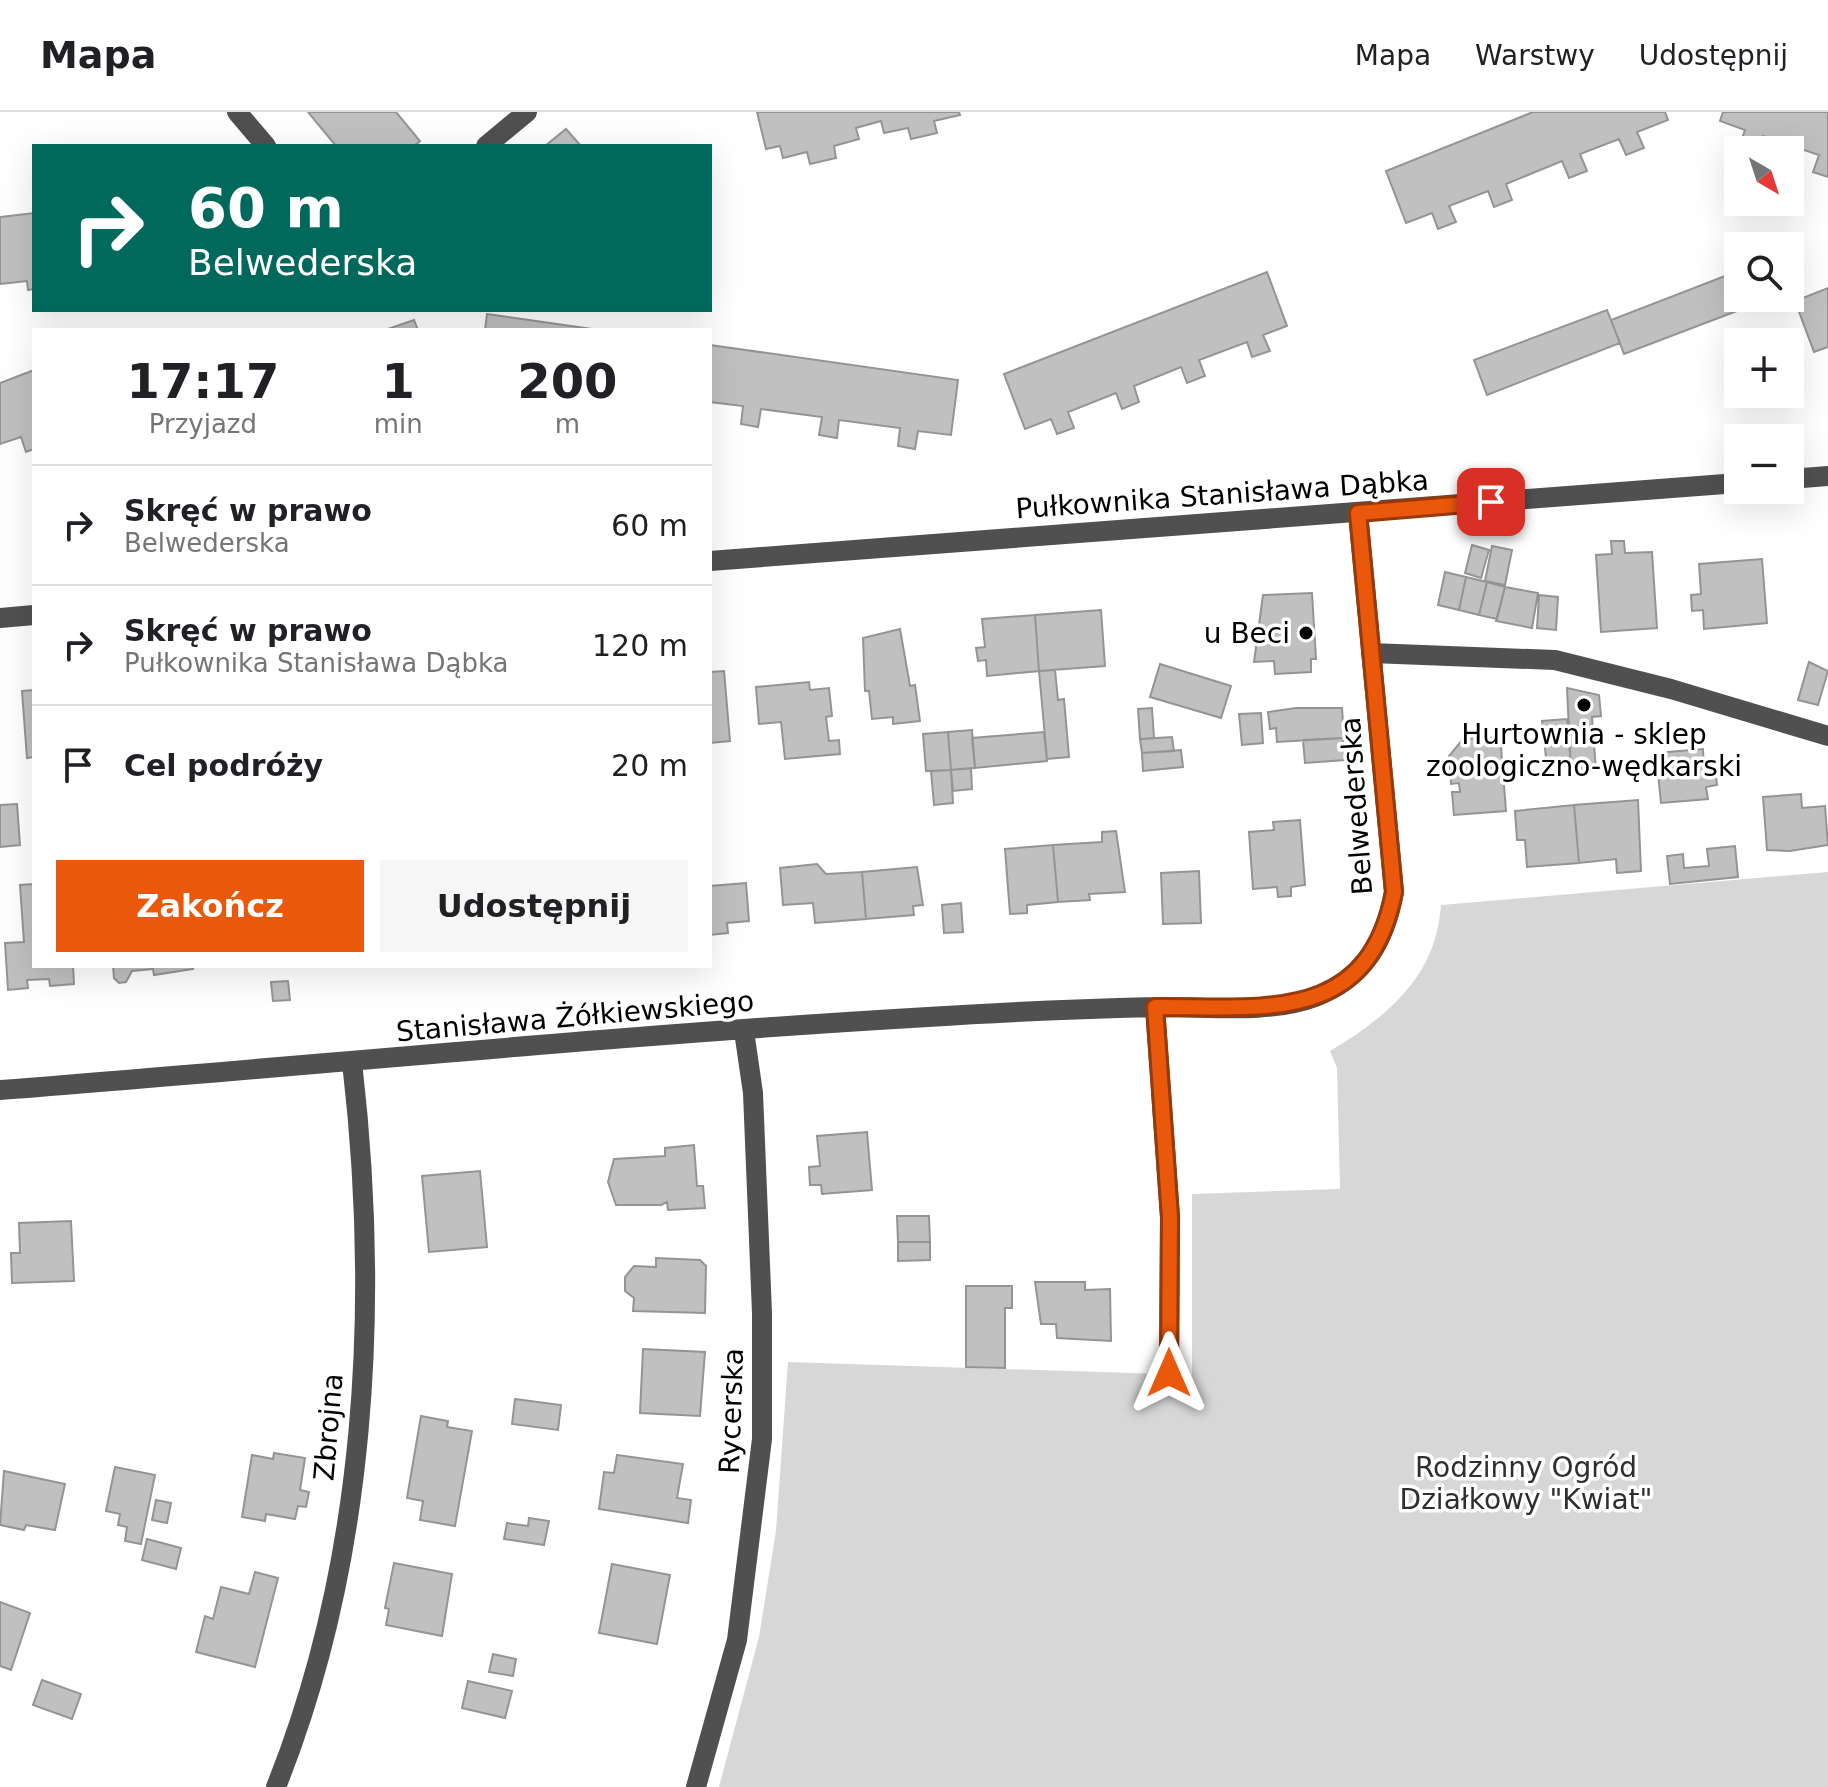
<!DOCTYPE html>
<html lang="pl">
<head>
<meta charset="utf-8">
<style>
  body { margin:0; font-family:"DejaVu Sans",sans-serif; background:#f6f6f6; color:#202124; height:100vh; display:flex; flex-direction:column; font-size:30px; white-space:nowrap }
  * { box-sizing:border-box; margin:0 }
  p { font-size:26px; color:#757577 }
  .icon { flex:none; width:44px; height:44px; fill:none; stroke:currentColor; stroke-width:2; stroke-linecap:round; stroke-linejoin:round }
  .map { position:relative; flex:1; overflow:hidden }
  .side { position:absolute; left:32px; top:216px; width:680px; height:640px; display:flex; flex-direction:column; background:#fff; border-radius:0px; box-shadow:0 8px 32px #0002 }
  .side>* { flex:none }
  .guide { position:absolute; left:32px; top:32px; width:680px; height:168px; border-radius:0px; box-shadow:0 8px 32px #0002; background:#00695c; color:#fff; overflow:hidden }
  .needle { width:52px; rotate:141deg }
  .fabs { position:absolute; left:1724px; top:24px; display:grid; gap:16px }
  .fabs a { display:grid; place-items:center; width:80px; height:80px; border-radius:0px; background:#fff; box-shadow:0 8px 32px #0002; font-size:40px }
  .pin { position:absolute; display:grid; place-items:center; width:68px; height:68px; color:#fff; margin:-34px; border-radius:16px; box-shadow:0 4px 12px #0006 }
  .me { position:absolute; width:88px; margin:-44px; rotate:0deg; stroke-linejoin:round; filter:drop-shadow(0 0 6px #0008) }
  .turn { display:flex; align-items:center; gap:28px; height:168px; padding:0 24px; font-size:36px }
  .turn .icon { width:104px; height:104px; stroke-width:2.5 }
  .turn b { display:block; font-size:56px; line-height:68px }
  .eta { display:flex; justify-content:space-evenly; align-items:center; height:136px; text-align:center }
  .eta b { font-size:48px; font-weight:800; line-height:56px }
  .button { display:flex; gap:16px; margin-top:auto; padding:16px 24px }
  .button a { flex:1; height:92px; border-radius:0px; background:#ea580c; color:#fff; font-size:32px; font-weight:800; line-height:92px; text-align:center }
  .button a+a { background:#f6f6f6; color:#202124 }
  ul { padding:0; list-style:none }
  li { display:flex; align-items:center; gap:24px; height:120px; padding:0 24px; border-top:2px solid #e0e0e0 }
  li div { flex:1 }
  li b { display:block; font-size:30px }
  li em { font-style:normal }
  header { display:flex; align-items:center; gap:48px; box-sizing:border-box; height:112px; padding:0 40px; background:#fff; border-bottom:2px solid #e0e0e0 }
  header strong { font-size:38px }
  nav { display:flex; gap:44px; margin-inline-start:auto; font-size:28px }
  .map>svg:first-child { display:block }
</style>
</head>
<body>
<header>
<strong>Mapa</strong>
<nav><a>Mapa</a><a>Warstwy</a><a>Udostępnij</a></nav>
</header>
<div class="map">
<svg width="1828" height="1675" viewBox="0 0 1828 1675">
  <rect width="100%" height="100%" fill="#fff"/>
  <path fill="#d7d7d7" d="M 1828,760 L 1828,1675 L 719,1675 L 759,1525 L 776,1419 L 788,1250 L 1192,1263 L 1192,1082 L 1340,1077 L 1337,956 L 1330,939 C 1388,904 1436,865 1441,793 Z"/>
  <path fill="#c0c0c0" stroke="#949494" stroke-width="2" d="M 308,0 L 396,0 L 420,29 L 414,34 L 336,34 Z
    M 757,0 L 959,0 L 960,3 L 934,9 L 937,21 L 911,27 L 908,16 L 884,21 L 881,9 L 856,16 L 859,27 L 834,34 L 836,46 L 810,52 L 807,40 L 783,46 L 780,34 L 766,37 Z
    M 1533,0 L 1665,0 L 1668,8 L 1637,20 L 1644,36 L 1626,43 L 1619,27 L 1580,42 L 1587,59 L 1569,66 L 1562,49 L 1506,72 L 1512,88 L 1494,95 L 1488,79 L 1449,94 L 1456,110 L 1438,117 L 1432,101 L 1406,111 L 1386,59 Z
    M 1723,0 L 1828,0 L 1828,65 L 1813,60 L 1819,43 L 1763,24 L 1759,38 L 1739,35 L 1745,18 L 1720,9 Z
    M 566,17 L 581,34 L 545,34 Z
    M 34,101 L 34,177 L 28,178 L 27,169 L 0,172 L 0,105 Z
    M 1738,159 L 1738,186 L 1771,186 L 1624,242 L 1611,208 Z
    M 1267,160 L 1287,214 L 1263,223 L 1270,239 L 1252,245 L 1247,230 L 1199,248 L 1205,264 L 1187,271 L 1181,255 L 1134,274 L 1139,290 L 1122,297 L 1116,281 L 1068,300 L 1074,316 L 1057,322 L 1051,307 L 1025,317 L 1004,262 Z
    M 1828,176 L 1828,235 L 1814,240 L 1795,189 Z
    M 1607,198 L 1620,231 L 1487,283 L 1474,248 Z
    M 487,202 L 599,218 L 485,218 Z
    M 414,208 L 418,218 L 385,218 Z
    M 710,233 L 958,268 L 951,323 L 918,319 L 915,337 L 898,334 L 900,316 L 839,308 L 837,326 L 819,323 L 822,305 L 761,297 L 758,315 L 741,312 L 743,294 L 710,290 Z
    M 34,258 L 34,337 L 26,340 L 21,325 L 0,332 L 0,271 Z
    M 1611,429 L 1624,429 L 1625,441 L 1652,440 L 1657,516 L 1601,520 L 1596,443 L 1612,442 Z
    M 1472,433 L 1489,438 L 1481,466 L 1465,461 Z
    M 1492,434 L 1512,438 L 1505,473 L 1485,469 Z
    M 1762,447 L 1767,511 L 1704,517 L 1703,498 L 1692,499 L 1691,483 L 1701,482 L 1699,452 Z
    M 1445,460 L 1466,465 L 1459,498 L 1438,493 Z
    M 1466,465 L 1487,470 L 1479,503 L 1459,498 Z
    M 1487,470 L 1505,475 L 1497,507 L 1479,503 Z
    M 1505,475 L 1538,481 L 1532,516 L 1496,509 Z
    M 1312,481 L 1316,547 L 1311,547 L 1311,560 L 1275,562 L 1274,549 L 1254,550 L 1263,483 Z
    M 1539,483 L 1558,485 L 1556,518 L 1537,516 Z
    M 1101,498 L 1105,554 L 1039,559 L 1035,503 Z
    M 1035,503 L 1039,559 L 987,564 L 986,548 L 978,549 L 976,536 L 985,535 L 982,507 Z
    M 900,517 L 910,574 L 915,573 L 920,609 L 893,612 L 893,605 L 872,607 L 869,579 L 865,579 L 863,526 Z
    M 1809,550 L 1828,559 L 1818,593 L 1798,588 Z
    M 1160,552 L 1231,574 L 1221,606 L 1150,585 Z
    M 1055,558 L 1058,588 L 1064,587 L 1069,645 L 1047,647 L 1039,559 Z
    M 724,559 L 730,629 L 710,631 L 710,560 Z
    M 809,570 L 810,578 L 829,576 L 832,604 L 826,605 L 829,629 L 839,628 L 840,642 L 785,647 L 781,610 L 759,612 L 756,575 Z
    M 1567,576 L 1599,583 L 1601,604 L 1592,605 L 1596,659 L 1571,661 Z
    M 34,578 L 34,645 L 27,646 L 22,579 Z
    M 1152,596 L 1154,626 L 1140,627 L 1138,597 Z
    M 1296,596 L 1342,596 L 1344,626 L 1277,630 L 1276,616 L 1270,617 L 1268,600 Z
    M 1261,601 L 1263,631 L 1242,633 L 1239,602 Z
    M 1567,607 L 1571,653 L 1547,655 L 1542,609 Z
    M 972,618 L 975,656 L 951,658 L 948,620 Z
    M 948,620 L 951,658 L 926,659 L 923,622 Z
    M 1044,620 L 1047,649 L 975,656 L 972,626 Z
    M 1172,625 L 1174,639 L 1142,641 L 1140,627 Z
    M 1492,625 L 1501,635 L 1506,699 L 1454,703 L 1452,680 L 1460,680 L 1459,671 L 1451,672 L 1449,644 L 1463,627 Z
    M 1343,626 L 1345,648 L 1305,651 L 1303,628 Z
    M 1703,637 L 1704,657 L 1715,656 L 1717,673 L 1706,675 L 1708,687 L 1661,691 L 1656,641 Z
    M 1181,638 L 1183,655 L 1143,659 L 1142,641 Z
    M 971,656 L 972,677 L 953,679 L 951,658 Z
    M 951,658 L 953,691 L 934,693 L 931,659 Z
    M 1801,682 L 1802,696 L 1825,694 L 1828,733 L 1790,739 L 1767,738 L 1763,685 Z
    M 1638,688 L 1641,759 L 1617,761 L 1616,747 L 1579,751 L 1574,693 Z
    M 17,692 L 20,733 L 0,735 L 0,693 Z
    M 1574,693 L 1579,751 L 1527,755 L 1525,728 L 1517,728 L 1515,699 Z
    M 1300,708 L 1305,773 L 1291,775 L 1291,784 L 1278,785 L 1277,775 L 1253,777 L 1249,720 L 1274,718 L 1273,710 Z
    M 1116,719 L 1125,780 L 1089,782 L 1090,788 L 1058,790 L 1053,733 L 1102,730 L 1102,720 Z
    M 1053,733 L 1058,790 L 1027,793 L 1027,801 L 1010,802 L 1005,737 Z
    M 1735,734 L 1738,765 L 1670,772 L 1667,744 L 1683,742 L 1684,756 L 1709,754 L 1707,737 Z
    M 817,752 L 826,762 L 862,760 L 866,807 L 815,811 L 813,791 L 783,793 L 780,756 Z
    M 917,755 L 923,793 L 913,794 L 914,803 L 866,807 L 862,760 Z
    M 1199,759 L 1201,811 L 1163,812 L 1161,761 Z
    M 746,771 L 749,809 L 727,811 L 728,821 L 710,823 L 710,774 Z
    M 34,772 L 34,854 L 73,854 L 74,872 L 50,874 L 49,867 L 27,868 L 28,876 L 8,878 L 5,831 L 24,830 L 20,773 Z
    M 961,791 L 963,820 L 944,821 L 942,793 Z
    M 113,854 L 192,854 L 193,857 L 154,863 L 153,857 L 132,859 L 126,870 L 119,871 L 114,866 Z
    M 288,869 L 290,888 L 273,889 L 271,870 Z
    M 867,1020 L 872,1078 L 822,1082 L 821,1073 L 810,1073 L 809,1055 L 820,1054 L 817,1024 Z
    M 694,1033 L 697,1074 L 703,1074 L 705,1096 L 668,1098 L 667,1090 L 661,1093 L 616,1093 L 608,1070 L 614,1047 L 665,1044 L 665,1036 Z
    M 480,1059 L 487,1135 L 429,1140 L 422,1064 Z
    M 897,1104 L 929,1104 L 930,1130 L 898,1130 Z
    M 71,1109 L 74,1169 L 12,1171 L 11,1141 L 20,1141 L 19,1111 Z
    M 898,1130 L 930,1130 L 930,1148 L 898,1149 Z
    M 656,1146 L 700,1148 L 706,1154 L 705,1201 L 633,1199 L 634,1186 L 625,1179 L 625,1165 L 634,1154 L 656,1155 Z
    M 1035,1170 L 1085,1170 L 1085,1178 L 1110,1177 L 1111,1229 L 1057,1226 L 1056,1212 L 1041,1212 Z
    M 966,1174 L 1012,1174 L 1012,1196 L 1005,1196 L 1005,1256 L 966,1255 Z
    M 643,1237 L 705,1240 L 700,1304 L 640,1301 Z
    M 515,1287 L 561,1293 L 558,1318 L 512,1312 Z
    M 421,1304 L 448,1309 L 447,1315 L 472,1319 L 455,1414 L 420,1408 L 423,1389 L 407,1386 Z
    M 274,1341 L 305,1346 L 300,1378 L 309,1380 L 306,1395 L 298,1394 L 295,1407 L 266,1402 L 265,1409 L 242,1405 L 252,1343 L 273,1347 Z
    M 617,1343 L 683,1352 L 677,1386 L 691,1388 L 688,1411 L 599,1397 L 604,1360 L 614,1361 Z
    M 115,1355 L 155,1363 L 141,1432 L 125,1429 L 127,1415 L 118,1413 L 120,1402 L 106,1399 Z
    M 4,1359 L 65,1372 L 55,1418 L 26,1413 L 24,1418 L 0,1413 Z
    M 156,1388 L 171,1391 L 167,1411 L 152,1408 Z
    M 529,1406 L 549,1409 L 544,1433 L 504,1427 L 507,1411 L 528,1414 Z
    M 147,1427 L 181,1436 L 176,1457 L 142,1448 Z
    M 394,1451 L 452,1462 L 442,1524 L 386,1513 L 389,1497 L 385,1496 Z
    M 612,1452 L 670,1463 L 657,1532 L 599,1521 Z
    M 255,1460 L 278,1466 L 255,1555 L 196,1540 L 205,1504 L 213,1507 L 221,1475 L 249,1482 Z
    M 0,1490 L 30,1501 L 11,1558 L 0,1554 Z
    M 493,1542 L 516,1547 L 513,1564 L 489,1560 Z
    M 42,1568 L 81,1582 L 72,1607 L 33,1593 Z
    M 468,1569 L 512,1579 L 505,1606 L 462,1596 Z"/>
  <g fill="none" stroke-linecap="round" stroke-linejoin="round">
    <path stroke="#505050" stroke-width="20" d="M 237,0 L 266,34
      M 486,34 L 527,0
      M 1790,367 L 1828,364
      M 710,449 L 1738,371
      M 0,506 L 34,503
      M 1371,541 L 1555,548 L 1671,577 L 1828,624
      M 1155,895 L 1170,1105 L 1169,1261
      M 0,978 C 309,954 618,923 928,905 C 1003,900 1079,897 1155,895 C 1207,894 1266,903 1315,885 C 1364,867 1385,829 1394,780 L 1358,401
      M 276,1675 C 367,1448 380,1191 352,950
      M 696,1675 L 737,1528 L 762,1327 L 762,1201 L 753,981 L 744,919"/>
  </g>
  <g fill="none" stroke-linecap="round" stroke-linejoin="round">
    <g stroke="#983908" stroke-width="20">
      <path id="route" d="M 1169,1261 L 1170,1105 L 1155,895 C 1262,894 1368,914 1394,780 L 1358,401 L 1491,390"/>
    </g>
    <use href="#route" stroke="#ea580c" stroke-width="14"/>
  </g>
  <g fill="#000" stroke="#fff" stroke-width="3">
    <circle cx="1306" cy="521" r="8"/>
    <circle cx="1584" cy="593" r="8"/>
  </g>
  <g text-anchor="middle" stroke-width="7" stroke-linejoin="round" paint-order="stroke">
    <g font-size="28" fill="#000" stroke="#fff">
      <text transform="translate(1222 382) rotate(-4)" y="10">Pułkownika Stanisława Dąbka</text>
      <text transform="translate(1356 694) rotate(-94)" y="10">Belwederska</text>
      <text transform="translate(575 904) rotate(-5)" y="10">Stanisława Żółkiewskiego</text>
      <text transform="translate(731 1299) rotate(-88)" y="10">Rycerska</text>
      <text transform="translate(328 1315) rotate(-85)" y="10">Zbrojna</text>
    </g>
    <g font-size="28" fill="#000" stroke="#fff" text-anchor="end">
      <text x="1290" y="531">u Beci</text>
      <text x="1584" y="632" text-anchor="middle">Hurtownia - sklep<tspan x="1584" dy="32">zoologiczno-wędkarski</tspan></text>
    </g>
    <g font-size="28" fill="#2e2e2e" stroke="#fff">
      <text x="1526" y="1365">Rodzinny Ogród<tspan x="1526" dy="32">Działkowy "Kwiat"</tspan></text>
    </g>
  </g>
</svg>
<div class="fabs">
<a><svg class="needle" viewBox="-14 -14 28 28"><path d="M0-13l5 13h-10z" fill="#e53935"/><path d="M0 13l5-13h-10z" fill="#757577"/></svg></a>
<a><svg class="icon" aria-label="search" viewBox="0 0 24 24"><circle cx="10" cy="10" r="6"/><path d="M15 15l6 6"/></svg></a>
<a>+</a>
<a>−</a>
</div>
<div class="pin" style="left:1491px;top:390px;background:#d93025"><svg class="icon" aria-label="arrive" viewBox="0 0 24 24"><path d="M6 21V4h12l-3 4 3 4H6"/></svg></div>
<svg class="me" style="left:1169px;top:1261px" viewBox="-20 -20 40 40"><path d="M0-17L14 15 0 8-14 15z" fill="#ea580c" stroke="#fff" stroke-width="4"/></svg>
<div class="guide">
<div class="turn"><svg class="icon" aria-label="right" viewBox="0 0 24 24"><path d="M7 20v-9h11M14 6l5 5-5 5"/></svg><div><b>60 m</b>Belwederska</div></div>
</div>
<section class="side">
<div class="eta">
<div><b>17:17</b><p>Przyjazd</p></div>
<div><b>1</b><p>min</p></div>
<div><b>200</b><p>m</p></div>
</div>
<ul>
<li><svg class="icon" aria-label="right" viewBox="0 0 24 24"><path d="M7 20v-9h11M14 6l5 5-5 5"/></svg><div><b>Skręć w prawo</b><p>Belwederska</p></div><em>60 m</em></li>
<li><svg class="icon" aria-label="right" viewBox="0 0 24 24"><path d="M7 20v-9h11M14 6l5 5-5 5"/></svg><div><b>Skręć w prawo</b><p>Pułkownika Stanisława Dąbka</p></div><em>120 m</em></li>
<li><svg class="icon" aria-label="arrive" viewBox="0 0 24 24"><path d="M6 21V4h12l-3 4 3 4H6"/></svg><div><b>Cel podróży</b></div><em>20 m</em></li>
</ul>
<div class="button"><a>Zakończ</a><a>Udostępnij</a></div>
</section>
</div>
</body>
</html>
